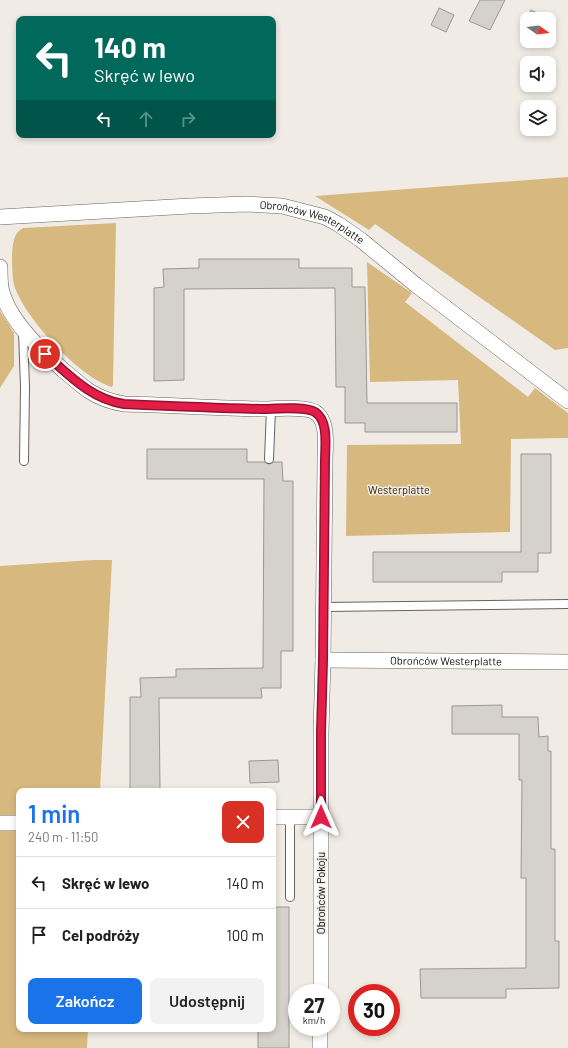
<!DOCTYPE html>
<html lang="pl">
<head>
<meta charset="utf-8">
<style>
  body { margin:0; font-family:Barlow,sans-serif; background:#f2f2f2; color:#202124; height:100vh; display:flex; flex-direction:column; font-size:15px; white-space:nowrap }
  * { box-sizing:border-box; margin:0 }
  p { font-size:13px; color:#757577 }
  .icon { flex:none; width:22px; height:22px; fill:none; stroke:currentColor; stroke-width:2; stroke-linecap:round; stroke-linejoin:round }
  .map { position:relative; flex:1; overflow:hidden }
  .drawer { position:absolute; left:16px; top:788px; width:260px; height:244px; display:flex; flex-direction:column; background:#fff; border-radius:8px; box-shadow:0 2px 6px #0003 }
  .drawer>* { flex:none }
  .hud { position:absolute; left:16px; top:16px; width:260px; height:122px; border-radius:8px; box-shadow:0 2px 6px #0003; background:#00695c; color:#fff; overflow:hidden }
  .needle { width:26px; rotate:104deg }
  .tools { position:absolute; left:520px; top:12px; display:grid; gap:8px }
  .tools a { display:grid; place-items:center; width:36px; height:36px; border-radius:8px; background:#fff; box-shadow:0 2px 6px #0003; font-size:20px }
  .speed { position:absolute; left:288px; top:984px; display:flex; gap:8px; font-size:20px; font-weight:700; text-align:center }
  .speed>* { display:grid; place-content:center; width:52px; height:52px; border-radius:50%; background:#fff; box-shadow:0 2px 6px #0003; line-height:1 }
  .speed small { font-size:10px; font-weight:400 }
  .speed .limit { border:6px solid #d22; background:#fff; color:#111 }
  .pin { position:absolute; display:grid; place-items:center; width:34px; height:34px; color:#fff; margin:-17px; border:2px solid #fff; border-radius:50%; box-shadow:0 1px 4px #0007 }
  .me { position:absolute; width:44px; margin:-22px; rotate:0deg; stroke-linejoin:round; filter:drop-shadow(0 0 3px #0008) }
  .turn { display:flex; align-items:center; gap:14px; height:84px; padding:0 12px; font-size:18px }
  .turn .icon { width:52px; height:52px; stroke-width:2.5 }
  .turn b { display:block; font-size:28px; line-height:34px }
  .lanes { display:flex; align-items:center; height:38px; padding:0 12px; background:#0003; justify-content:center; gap:20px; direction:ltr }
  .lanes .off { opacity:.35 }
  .round { display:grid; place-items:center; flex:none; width:42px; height:42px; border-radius:8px; background:#f2f2f2 }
  .headline { display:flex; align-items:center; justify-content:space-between; height:68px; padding:0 12px }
  h1 { font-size:24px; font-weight:600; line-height:30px; color:#1a73e8 }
  .primary-button { display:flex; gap:8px; margin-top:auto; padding:8px 12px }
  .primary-button a { flex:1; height:46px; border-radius:8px; background:#1a73e8; color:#fff; font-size:16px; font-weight:600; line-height:46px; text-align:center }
  .primary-button a+a { background:#f2f2f2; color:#202124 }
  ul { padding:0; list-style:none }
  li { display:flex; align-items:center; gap:12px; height:52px; padding:0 12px; border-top:1px solid #e0e0e0 }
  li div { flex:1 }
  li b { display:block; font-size:15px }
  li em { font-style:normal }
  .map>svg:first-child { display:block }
</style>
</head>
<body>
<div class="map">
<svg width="568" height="1048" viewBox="0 0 568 1048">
  <rect width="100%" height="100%" fill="#f0ece5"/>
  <path fill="#d7b97f" d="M 568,177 L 568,348 L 555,350 L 375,224 L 369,230 L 315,196 Z
    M 116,223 L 113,385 L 112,387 C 79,377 27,320 15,288 C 12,279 12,265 12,254 C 13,244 13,233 23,228 Z
    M 367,262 L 412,293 L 405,302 L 528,397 L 535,388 L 568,413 L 568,438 L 511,439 L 510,532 L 346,536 L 347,445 L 461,444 L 458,380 L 370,382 Z
    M 0,311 L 14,333 L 14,366 L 0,388 Z
    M 93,560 L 112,560 L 100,791 L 19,791 L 19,1029 L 88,1029 L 87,1048 L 0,1048 L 0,566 Z"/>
  <path fill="#d5d1cb" stroke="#9b9791" d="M 480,0 L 505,0 L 490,30 L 469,21 Z
    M 439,8 L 454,15 L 446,32 L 431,25 Z
    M 531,10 L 552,20 L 549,25 L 549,19 L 527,19 Z
    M 527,19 L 527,36 L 521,33 Z
    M 199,259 L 299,259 L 299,268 L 352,268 L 352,287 L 365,287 L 367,403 L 457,403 L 457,432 L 365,432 L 365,423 L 345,423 L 345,387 L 336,387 L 335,288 L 184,289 L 184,380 L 154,381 L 154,288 L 164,287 L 163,269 L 199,268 Z
    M 147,449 L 247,449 L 247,462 L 265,462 L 269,464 L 274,462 L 282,462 L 283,481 L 293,481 L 293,651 L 281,651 L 281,688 L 261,688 L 262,698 L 159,698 L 160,789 L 130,789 L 130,697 L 141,697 L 140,678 L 176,677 L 176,669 L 263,668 L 264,479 L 147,479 Z
    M 521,454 L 551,454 L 551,553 L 538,553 L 538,572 L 502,572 L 502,582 L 373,582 L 373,552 L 521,552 Z
    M 502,705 L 502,717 L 538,717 L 539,737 L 548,736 L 548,751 L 551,751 L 551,849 L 555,849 L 555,941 L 559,941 L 559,988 L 506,989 L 506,998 L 421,998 L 420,969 L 526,968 L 526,878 L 521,878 L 522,780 L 519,780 L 519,734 L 452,734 L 452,706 Z
    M 278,760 L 279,782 L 250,783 L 249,761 Z
    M 273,907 L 289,907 L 289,1048 L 258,1048 L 258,1029 L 273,1029 Z"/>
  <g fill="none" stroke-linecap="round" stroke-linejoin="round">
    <g stroke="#67645e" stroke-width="10">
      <path id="lane" d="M 23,331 L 25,387 L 24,461
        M 269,459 L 271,409
        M 324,607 L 568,604
        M 290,897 L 290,817"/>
    </g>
    <g stroke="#67645e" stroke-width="16">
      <g id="street">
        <path id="s1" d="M 0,217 L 190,206 L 247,204 L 282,206 L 325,217 L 338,224 L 361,240 L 416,285 L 568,401"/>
        <path d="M 0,267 C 0,274 0,281 1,288 C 8,320 40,349 63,370 C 72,377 80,385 89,391 C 100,398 112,402 124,404 C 169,405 215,408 261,409 C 274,409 305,406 315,412 C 329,421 325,446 325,461 L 323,660 L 321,732 L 321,993"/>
        <path id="s2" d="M 323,660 L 568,662"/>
        <path d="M 273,817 L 321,817"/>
        <path d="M 0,823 L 19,823"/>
        <path d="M 320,1048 L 320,1027"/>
      </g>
    </g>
    <use href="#lane" stroke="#fff" stroke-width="8"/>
    <use href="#street" stroke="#fff" stroke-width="15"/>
  </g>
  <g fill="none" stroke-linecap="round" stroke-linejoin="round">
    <g stroke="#92132f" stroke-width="10">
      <path id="route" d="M 45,354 C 69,375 91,399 124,404 C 169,406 215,408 261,409 C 273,409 305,406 315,412 C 329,421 325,446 325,461 L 323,660 L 321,732 L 321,817"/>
    </g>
    <use href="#route" stroke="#e11d48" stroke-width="7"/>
  </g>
  <g text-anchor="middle" stroke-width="3" stroke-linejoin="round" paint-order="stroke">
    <g font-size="11" fill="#0e0d0b" stroke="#f0ece5">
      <text dy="4" stroke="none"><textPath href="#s1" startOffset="316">Obrońców Westerplatte</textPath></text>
      <text dy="4" stroke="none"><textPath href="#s2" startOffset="123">Obrońców Westerplatte</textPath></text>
      <text transform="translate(321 893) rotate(-90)" y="4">Obrońców Pokoju</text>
    </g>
    <g font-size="11" fill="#362705" stroke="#f0ece5">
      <text x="399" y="494">Westerplatte</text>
    </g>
  </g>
</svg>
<div class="tools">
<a><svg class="needle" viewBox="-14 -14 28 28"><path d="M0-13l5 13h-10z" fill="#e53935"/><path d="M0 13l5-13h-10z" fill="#757577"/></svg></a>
<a><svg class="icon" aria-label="sound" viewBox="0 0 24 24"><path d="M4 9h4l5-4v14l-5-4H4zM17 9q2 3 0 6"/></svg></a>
<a><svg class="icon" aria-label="layers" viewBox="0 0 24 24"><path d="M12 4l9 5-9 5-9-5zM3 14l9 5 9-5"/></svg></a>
</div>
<div class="speed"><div>27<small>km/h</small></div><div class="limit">30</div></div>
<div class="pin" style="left:45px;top:354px;background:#d93025"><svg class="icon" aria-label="arrive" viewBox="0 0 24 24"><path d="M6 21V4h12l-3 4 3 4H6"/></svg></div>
<svg class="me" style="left:321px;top:817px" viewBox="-20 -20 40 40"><path d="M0-17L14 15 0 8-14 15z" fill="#e11d48" stroke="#fff" stroke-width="4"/></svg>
<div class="hud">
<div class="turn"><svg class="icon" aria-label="left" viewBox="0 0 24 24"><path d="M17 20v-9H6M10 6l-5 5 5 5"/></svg><div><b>140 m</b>Skręć w lewo</div></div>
<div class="lanes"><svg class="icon" aria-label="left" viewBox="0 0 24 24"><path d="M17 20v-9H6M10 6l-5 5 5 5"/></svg><svg class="icon off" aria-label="ahead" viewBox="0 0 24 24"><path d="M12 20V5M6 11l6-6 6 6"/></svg><svg class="icon off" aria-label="right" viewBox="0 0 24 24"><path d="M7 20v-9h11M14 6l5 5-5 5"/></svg></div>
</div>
<section class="drawer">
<div class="headline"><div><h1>1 min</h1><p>240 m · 11:50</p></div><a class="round" style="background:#d93025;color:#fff"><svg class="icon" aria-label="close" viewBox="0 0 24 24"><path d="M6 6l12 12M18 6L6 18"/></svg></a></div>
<ul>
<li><svg class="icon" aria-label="left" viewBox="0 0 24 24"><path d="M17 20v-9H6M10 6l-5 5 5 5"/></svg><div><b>Skręć w lewo</b></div><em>140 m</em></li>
<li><svg class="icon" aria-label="arrive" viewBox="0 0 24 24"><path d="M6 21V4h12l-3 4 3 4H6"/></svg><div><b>Cel podróży</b></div><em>100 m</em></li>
</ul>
<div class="primary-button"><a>Zakończ</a><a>Udostępnij</a></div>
</section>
</div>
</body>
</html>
